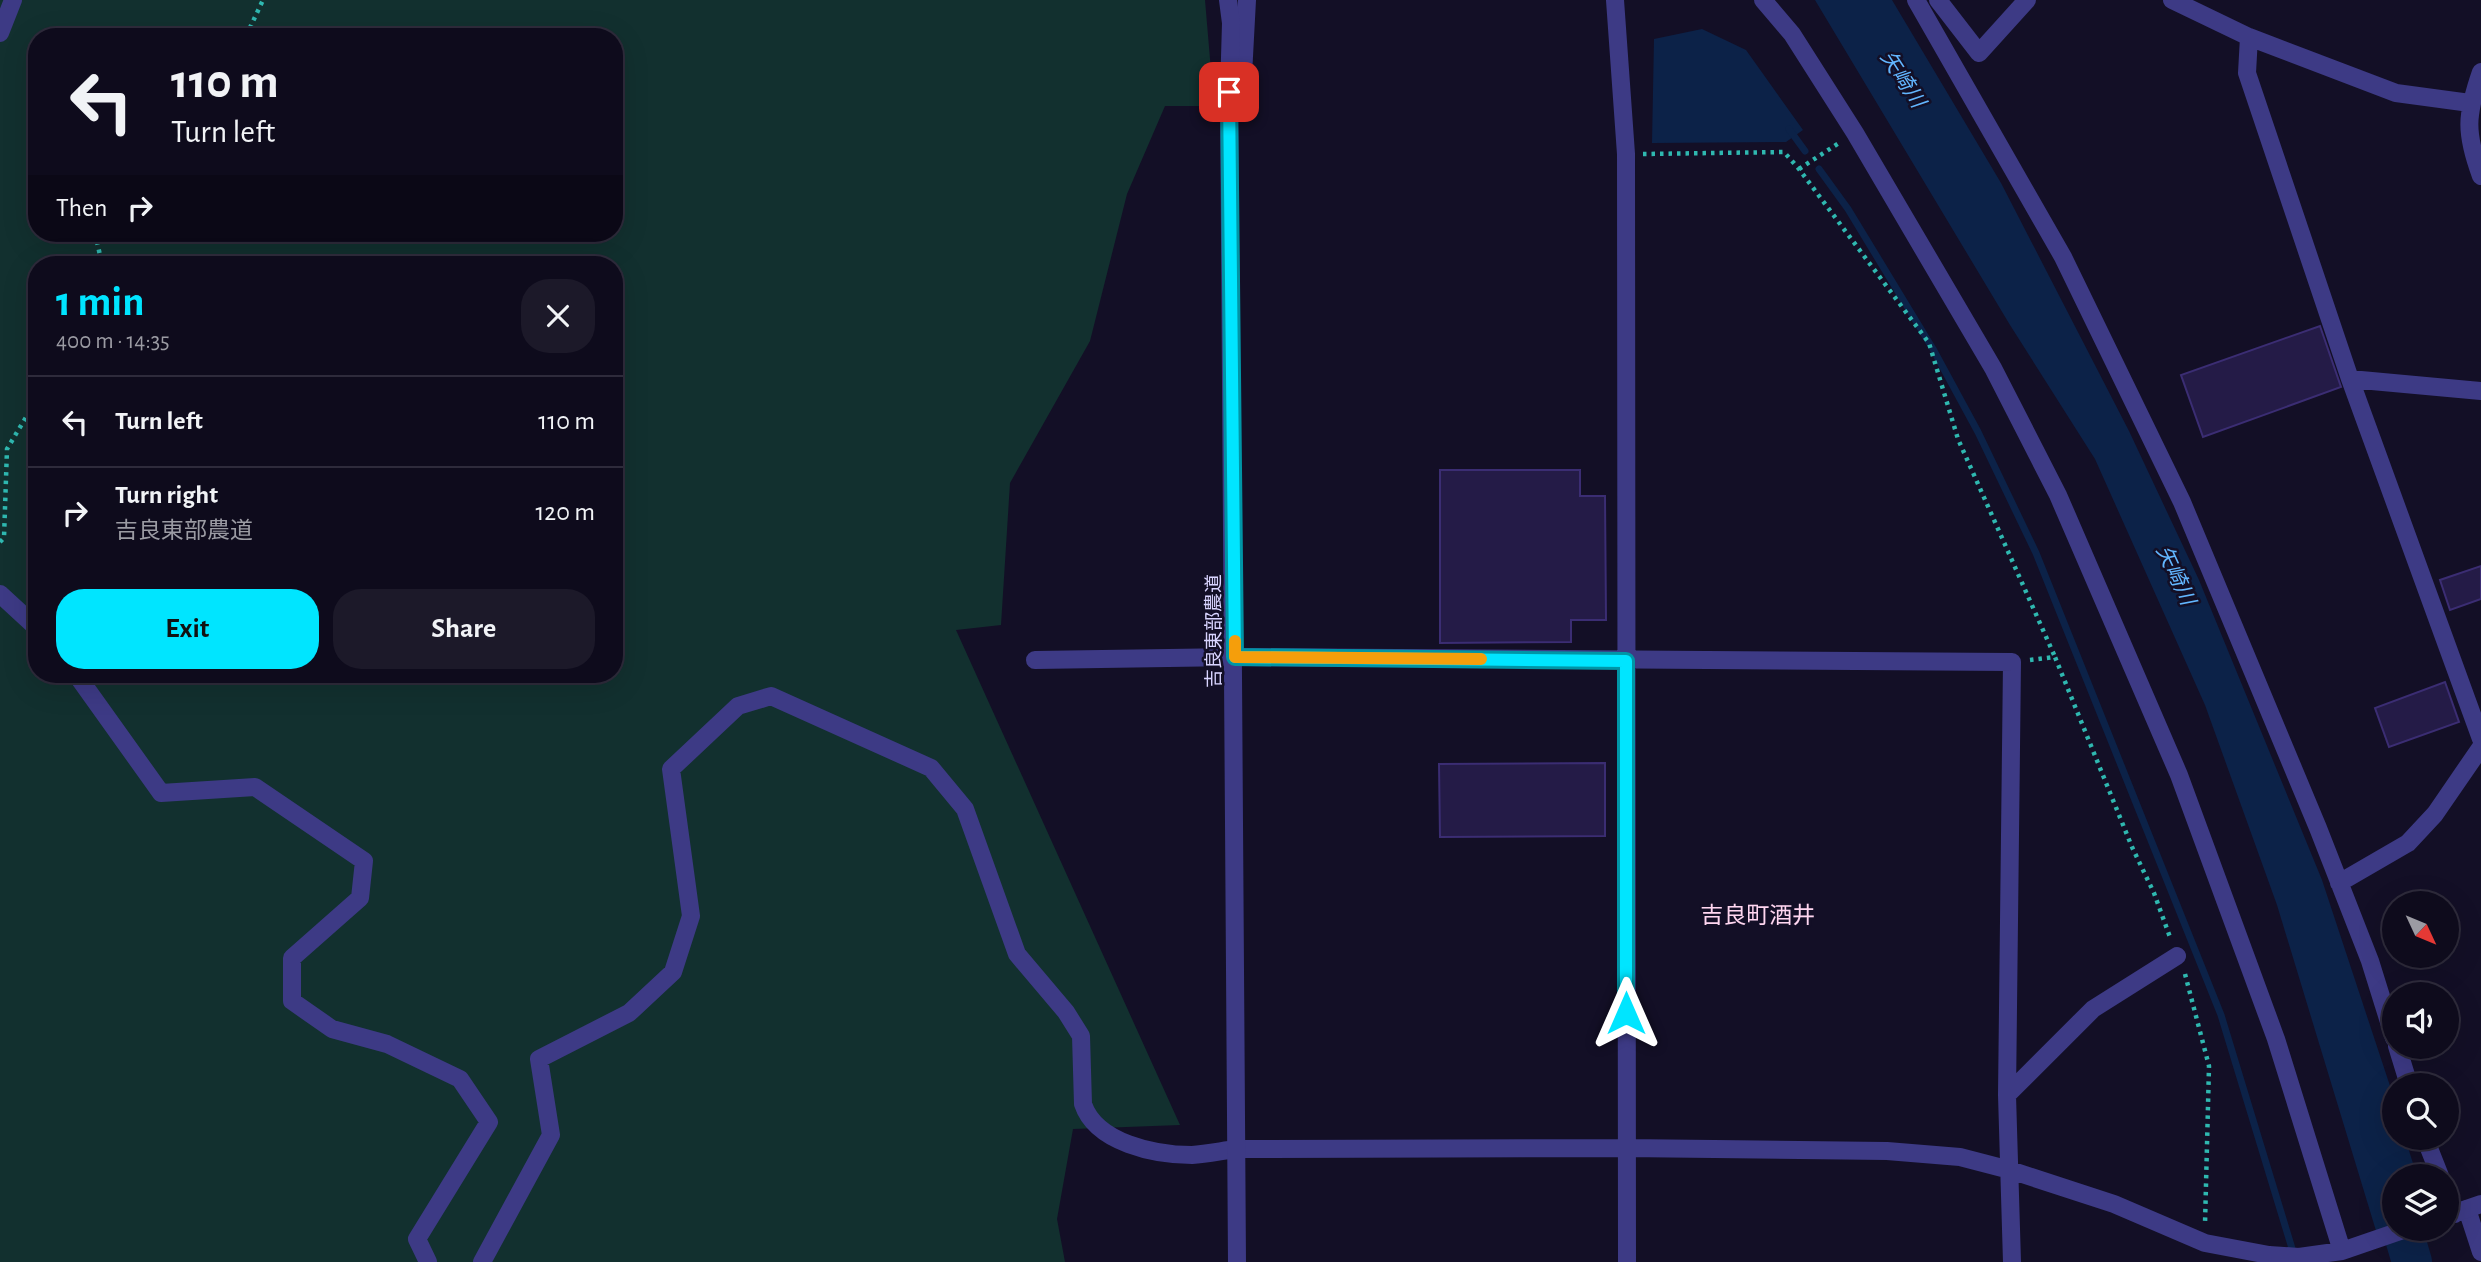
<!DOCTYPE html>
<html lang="en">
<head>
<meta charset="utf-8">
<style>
  body { margin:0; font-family:"Alegreya Sans","Noto Sans JP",sans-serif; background:#1c1929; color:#f1f3f6; height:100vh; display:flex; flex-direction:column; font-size:26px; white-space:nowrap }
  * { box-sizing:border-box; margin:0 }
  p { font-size:23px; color:#9b9ba3 }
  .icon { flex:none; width:38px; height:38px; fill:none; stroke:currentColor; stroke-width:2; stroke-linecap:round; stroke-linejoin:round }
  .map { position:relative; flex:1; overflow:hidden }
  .drawer { position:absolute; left:28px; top:256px; width:595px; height:427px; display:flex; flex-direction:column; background:#0e0b1c; border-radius:28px; box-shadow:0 7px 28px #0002,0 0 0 2px #2e2b3b }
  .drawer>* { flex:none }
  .hud { position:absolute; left:28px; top:28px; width:595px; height:214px; border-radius:28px; box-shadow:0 7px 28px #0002,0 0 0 2px #2e2b3b; background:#0e0b1c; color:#f1f3f6; overflow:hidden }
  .needle { width:46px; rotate:134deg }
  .buttons { position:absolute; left:2382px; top:891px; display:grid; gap:14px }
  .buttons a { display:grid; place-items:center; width:77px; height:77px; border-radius:50%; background:#0e0b1c; box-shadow:0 7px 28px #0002,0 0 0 2px #2e2b3b; font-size:35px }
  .pin { position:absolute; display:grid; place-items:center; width:60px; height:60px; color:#fff; margin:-30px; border-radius:14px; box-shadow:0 4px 10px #0006 }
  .me { position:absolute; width:77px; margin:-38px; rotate:0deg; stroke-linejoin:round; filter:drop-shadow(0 0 5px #0008) }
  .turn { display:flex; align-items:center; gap:24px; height:147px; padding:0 28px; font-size:32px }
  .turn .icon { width:91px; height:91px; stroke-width:2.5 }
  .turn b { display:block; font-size:49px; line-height:60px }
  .then { display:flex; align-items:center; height:66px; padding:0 28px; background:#0003; gap:14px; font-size:26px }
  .round { display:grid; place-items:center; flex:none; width:74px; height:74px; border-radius:28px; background:#1c1929 }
  .headline { display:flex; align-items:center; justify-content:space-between; height:119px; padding:0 28px }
  h1 { font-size:42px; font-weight:600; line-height:52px; color:#00e5ff }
  .cta { display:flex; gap:14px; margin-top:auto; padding:14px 28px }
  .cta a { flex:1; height:80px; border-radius:28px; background:#00e5ff; color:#111; font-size:28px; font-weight:600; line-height:80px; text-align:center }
  .cta a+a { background:#1c1929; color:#f1f3f6 }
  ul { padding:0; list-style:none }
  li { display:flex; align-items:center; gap:21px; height:91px; padding:0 28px; border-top:2px solid #2e2b3b }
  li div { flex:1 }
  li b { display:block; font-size:26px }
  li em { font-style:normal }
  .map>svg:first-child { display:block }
</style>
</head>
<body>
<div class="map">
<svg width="2481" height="1262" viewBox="0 0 2481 1262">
  <rect width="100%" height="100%" fill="#130f26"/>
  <path fill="#12302f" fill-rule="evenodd" d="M 0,0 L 1205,0 L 1214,106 L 1165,106 L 1127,194 L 1090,341 L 1010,483 L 1001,625 L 956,630 L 1180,1125 L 1073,1129 L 1057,1219 L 1065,1262 L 0,1262 ZM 37,37 L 614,37 L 614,233 L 37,233 ZM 37,264 L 614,264 L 614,674 L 37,674 Z"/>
  <path fill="#0c2248" d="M 1815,0 L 1892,0 L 2001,183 L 2129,431 L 2199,580 L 2322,880 L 2394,1098 L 2394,1138 L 2405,1138 L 2417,1176 L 2394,1176 L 2394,1228 L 2377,1234 L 2277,905 L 2205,705 L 2095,459 L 2010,325 Z
    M 1702,29 L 1746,50 L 1803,130 L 1786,142 L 1652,143 L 1654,39 Z"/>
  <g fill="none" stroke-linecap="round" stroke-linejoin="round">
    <path stroke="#0c2248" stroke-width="7" d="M 1789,129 L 1805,151
      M 1819,169 L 1848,209 L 1933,349 L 1978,432 L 2036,553 L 2221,1015 L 2294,1255"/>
    <path stroke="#0c2248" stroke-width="40" d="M 2402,1228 L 2412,1262"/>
  </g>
  <path fill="#241b47" stroke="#3b2d73" stroke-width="2" d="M 2320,326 L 2341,387 L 2203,437 L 2181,375 Z
    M 1440,470 L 1580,470 L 1580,496 L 1605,496 L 1606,620 L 1571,620 L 1571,642 L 1440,643 Z
    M 2481,566 L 2481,599 L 2450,610 L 2440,580 Z
    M 2445,682 L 2459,722 L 2389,747 L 2375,708 Z
    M 1605,763 L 1605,836 L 1440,837 L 1439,764 Z"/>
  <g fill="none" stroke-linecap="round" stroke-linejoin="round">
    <path stroke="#2fb8b0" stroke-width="4.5" stroke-dasharray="3.5 5" stroke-linecap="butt" d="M 237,37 L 247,34 L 263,0
      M 1643,154 L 1784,152 L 1799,169 L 1929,343 L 1958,439 L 2055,657
      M 1799,169 L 1839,143
      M 95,233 L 102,264
      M 0,542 L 4,538 L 7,449 L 37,399
      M 2030,660 L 2055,657 L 2132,847 L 2154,893 L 2171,940
      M 2185,974 L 2209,1066 L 2205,1224"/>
    <path stroke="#3d3a85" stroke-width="18" d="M 1615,0 L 1626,154 L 1627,1262
      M 1763,0 L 1792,34 L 1855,133 L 1993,368 L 2058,495 L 2179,775 L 2276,1039 L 2342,1251
      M 1916,0 L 2063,257 L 2182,502 L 2318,828 L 2370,961 L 2394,1038
      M 1938,0 L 1979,53 L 2027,0
      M 2172,0 L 2249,37 L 2396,93 L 2470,103
      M 0,33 L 13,0
      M 2249,37 L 2247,73 L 2350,379 L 2481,739
      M 2481,72 C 2466,115 2465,133 2481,176
      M 1229,92 L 1243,75 L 1247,0
      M 2350,379 L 2481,391
      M 0,594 L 37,628
      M 1035,660 L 1235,657 L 2012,662 L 2007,1095
      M 76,674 L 161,793 L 255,787 L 364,861 L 360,898 L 292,958 L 292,1001 L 332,1029 L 387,1044 L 460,1079 L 489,1122 L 417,1239 L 428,1262
      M 2339,883 L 2408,843 L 2435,814 L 2481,747
      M 2397,1046 L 2409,1085
      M 2425,1138 L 2440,1176
      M 2446,1192 L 2455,1214
      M 2467,1209 L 2481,1252
      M 482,1262 L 551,1135 L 539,1059 L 629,1013 L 673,972 L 691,916 L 671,769 L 738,706 L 771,696 L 931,768 L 965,809 L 1017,954 L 1066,1012 L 1081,1036 L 1083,1104 C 1096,1143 1155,1155 1192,1155 C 1206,1154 1221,1151 1236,1149 L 1626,1148 L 1887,1151 L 1960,1157 L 2010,1170 L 2114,1204 L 2205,1243 L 2269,1255 L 2299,1257 L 2342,1251 L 2409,1228
      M 2012,1262 L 2007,1095 L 2093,1009 L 2177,956"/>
    <path stroke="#3d3a85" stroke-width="18" d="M 1228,0 L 1231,23 L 1229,92 L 1237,1262
      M 2449,1215 L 2481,1204"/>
  </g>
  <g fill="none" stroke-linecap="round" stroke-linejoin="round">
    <g stroke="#0095a6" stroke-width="18">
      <path id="route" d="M 1229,92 L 1235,657 L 1626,661 L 1626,1013"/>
    </g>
    <use href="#route" stroke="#00e5ff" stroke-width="12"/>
    <path stroke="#f59e0b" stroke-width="12" d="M 1235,641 L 1235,657 L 1481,659"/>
  </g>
  <g text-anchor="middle" stroke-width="5" stroke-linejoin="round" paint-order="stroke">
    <g font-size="19" fill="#d9d4ff" stroke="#130f26">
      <text transform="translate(1213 631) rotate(-90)" y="7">吉良東部農道</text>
    </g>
    <g font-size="21" font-style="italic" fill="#62b6ff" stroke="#130f26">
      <text transform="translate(1903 79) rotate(57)" y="7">矢崎川</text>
      <text transform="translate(2176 575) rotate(65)" y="7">矢崎川</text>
    </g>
    <g font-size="23" fill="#ffd6f0" stroke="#130f26">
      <text x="1758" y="923">吉良町酒井</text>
    </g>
  </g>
</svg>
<div class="buttons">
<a><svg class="needle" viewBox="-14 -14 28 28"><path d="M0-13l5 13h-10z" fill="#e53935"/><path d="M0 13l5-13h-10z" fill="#9b9ba3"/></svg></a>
<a><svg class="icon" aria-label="sound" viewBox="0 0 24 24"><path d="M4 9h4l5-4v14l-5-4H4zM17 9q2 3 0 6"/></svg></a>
<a><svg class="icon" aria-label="search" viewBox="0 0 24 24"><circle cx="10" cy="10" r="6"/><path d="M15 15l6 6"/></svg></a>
<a><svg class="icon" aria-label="layers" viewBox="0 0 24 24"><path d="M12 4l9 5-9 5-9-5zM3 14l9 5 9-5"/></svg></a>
</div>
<div class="pin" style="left:1229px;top:92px;background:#d93025"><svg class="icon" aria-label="arrive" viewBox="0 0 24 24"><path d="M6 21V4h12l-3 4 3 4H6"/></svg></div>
<svg class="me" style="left:1626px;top:1013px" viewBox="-20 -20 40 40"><path d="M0-17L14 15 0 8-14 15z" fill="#00e5ff" stroke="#fff" stroke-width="4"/></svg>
<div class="hud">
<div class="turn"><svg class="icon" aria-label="left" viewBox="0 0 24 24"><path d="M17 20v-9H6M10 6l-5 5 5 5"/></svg><div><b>110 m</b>Turn left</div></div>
<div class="then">Then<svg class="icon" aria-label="right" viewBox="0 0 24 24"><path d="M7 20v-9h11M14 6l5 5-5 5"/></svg></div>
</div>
<section class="drawer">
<div class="headline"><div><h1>1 min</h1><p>400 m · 14:35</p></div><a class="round"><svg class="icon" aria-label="close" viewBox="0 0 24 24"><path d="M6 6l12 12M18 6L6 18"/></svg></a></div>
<ul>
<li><svg class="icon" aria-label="left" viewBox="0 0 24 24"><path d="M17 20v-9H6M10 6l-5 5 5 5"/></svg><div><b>Turn left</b></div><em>110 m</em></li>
<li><svg class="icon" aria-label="right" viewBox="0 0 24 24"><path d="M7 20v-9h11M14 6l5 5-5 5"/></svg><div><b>Turn right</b><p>吉良東部農道</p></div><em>120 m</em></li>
</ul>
<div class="cta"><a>Exit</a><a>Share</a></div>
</section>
</div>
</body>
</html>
